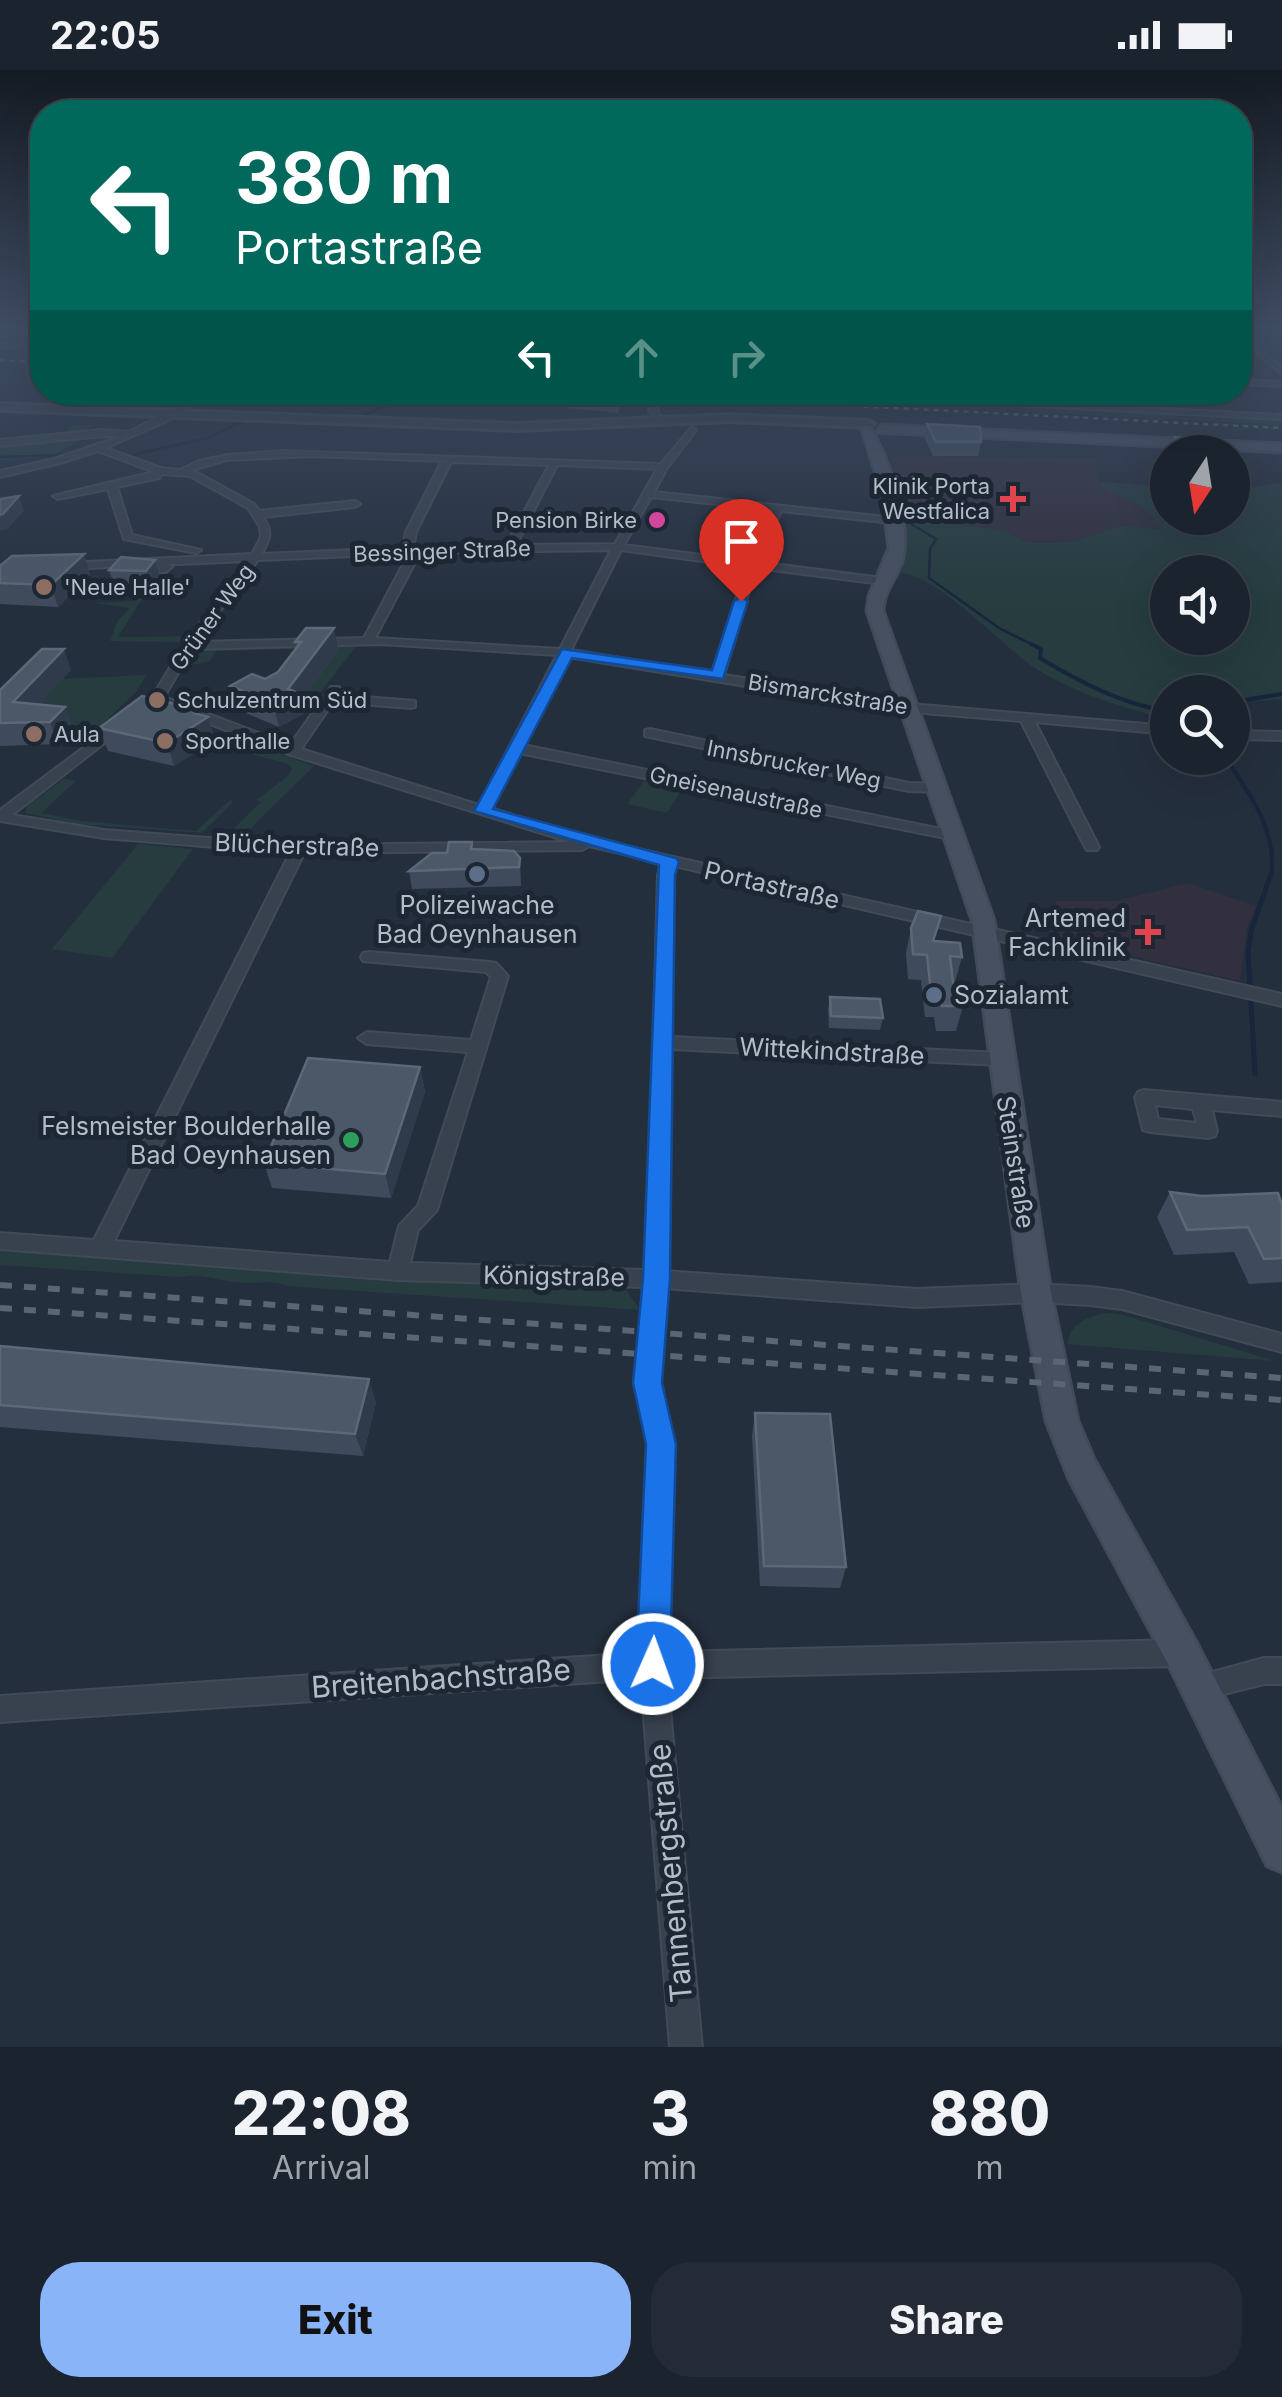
<!DOCTYPE html>
<html lang="en">
<head>
<meta charset="utf-8">
<style>
  body { margin:0; font-family:Inter,sans-serif; background:#242b36; color:#f1f3f6; height:100vh; display:flex; flex-direction:column; font-size:38px; white-space:nowrap }
  * { box-sizing:border-box; margin:0 }
  p { font-size:32px; color:#a0a4aa }
  .icon { flex:none; width:55px; height:55px; fill:none; stroke:currentColor; stroke-width:2; stroke-linecap:round; stroke-linejoin:round }
  .map { position:relative; height:1977px; overflow:hidden }
  .panel { display:flex; flex-direction:column; background:#1b232e; flex:1 }
  .panel>* { flex:none }
  .banner { position:absolute; left:30px; top:30px; width:1222px; height:305px; border-radius:40px; box-shadow:0 10px 40px #0002,0 0 0 2px #39404a; background:#00695c; color:#fff; overflow:hidden }
  .needle { width:65px; rotate:192deg }
  .tools { position:absolute; left:1150px; top:365px; display:grid; gap:20px }
  .tools a { display:grid; place-items:center; width:100px; height:100px; border-radius:50%; background:#1b232e; box-shadow:0 10px 40px #0002,0 0 0 2px #39404a; font-size:50px }
  .pin { position:absolute; display:grid; place-items:center; width:85px; height:85px; color:#fff; margin:-102px -42px; border-radius:50% 50% 50% 0; rotate:-45deg; box-shadow:0 0 10px #0007 }
  .pin .icon { rotate:45deg }
  .me { position:absolute; width:110px; margin:-55px; rotate:2deg; stroke-linejoin:round; filter:drop-shadow(0 0 8px #0008) }
  .turn { display:flex; align-items:center; gap:35px; height:210px; padding:0 40px; font-size:45px }
  .turn .icon { width:130px; height:130px; stroke-width:2.5 }
  .turn b { display:block; font-size:70px; line-height:85px }
  .lanes { display:flex; align-items:center; height:95px; padding:0 40px; background:#0003; justify-content:center; gap:50px; direction:ltr }
  .lanes .off { opacity:.35 }
  .eta { display:flex; justify-content:space-evenly; align-items:center; height:170px; text-align:center }
  .eta b { font-size:60px; font-weight:800; line-height:70px }
  .cta { display:flex; gap:20px; margin-top:auto; padding:20px 40px }
  .cta a { flex:1; height:115px; border-radius:40px; background:#8ab4f8; color:#111; font-size:40px; font-weight:800; line-height:115px; text-align:center }
  .cta a+a { background:#242b36; color:#f1f3f6 }
  .status { display:flex; justify-content:space-between; align-items:center; height:70px; padding:0 50px; background:#1b232e; direction:ltr }
  .status svg { height:28px; fill:currentColor }
  .map>svg:first-child { display:block }
</style>
</head>
<body>
<div class="status"><b>22:05</b><svg viewBox="0 0 49 12"><path d="M0 12V9h3v3zM5 12V6h3v6zM10 12V3h3v9zM15 12V0h3v12zM26 1h20v11H26zM47 4h2v5h-2z"/></svg></div>
<div class="map">
<svg width="1282" height="1977" viewBox="0 0 1282 1977">
  <rect width="100%" height="100%" fill="#242f3e"/>
  <path fill="#32303f" d="M 889,387 L 1095,388 L 1100,415 L 1141,436 L 1166,459 L 1119,456 L 1076,471 L 1046,473 L 1026,472 L 1004,461 L 976,456 L 900,449 Z
    M 1188,813 L 1256,836 L 1247,857 L 1240,911 L 1049,867 L 1056,831 L 1117,831 Z"/>
  <path fill="#263c3f" fill-rule="evenodd" d="M 1026,335 L 1282,349 L 1282,355 L 1027,342 Z
    M 73,355 L 92,355 L 82,365 L 90,365 L 56,384 L 69,385 L 0,390 L 0,373 L 61,367 Z
    M 1099,412 L 1167,416 L 1168,448 L 1232,448 L 1233,421 L 1282,412 L 1282,629 L 1233,633 L 1232,622 L 1168,622 L 1167,649 C 1124,638 1077,624 1038,600 C 1003,578 940,506 901,503 L 907,477 L 900,449 L 976,456 L 1004,461 L 1026,472 L 1046,473 L 1076,471 L 1119,456 L 1165,459 L 1141,436 L 1105,419 ZM 1168,502 L 1232,502 L 1232,568 L 1168,568 Z
    M 176,490 L 138,535 L 118,567 L 188,566 L 186,572 L 110,571 L 118,550 L 130,538 L 95,533 L 136,531 L 138,521 L 134,517 L 151,517 L 168,496 L 153,495 Z
    M 357,575 L 303,645 L 286,639 L 303,629 L 337,578 L 216,581 L 210,591 L 179,598 L 193,577 Z
    M 146,605 L 136,622 L 96,660 L 16,660 L 59,609 Z
    M 228,665 L 314,696 L 243,766 L 234,758 L 261,732 L 256,730 L 288,706 L 292,699 L 288,694 L 222,676 L 228,671 Z
    M 64,709 L 76,711 L 41,743 L 81,751 L 196,761 L 231,729 L 233,732 L 202,763 L 78,754 L 25,743 L 27,736 Z
    M 644,711 L 682,719 L 667,743 L 627,734 Z
    M 138,774 L 193,779 L 112,888 L 52,879 Z
    M 0,1181 L 392,1209 L 609,1217 L 627,1221 L 640,1240 C 522,1231 406,1225 288,1216 C 273,1210 262,1213 246,1213 C 222,1213 205,1202 181,1207 L 0,1195 Z
    M 1109,1243 L 1127,1246 L 1275,1291 L 1068,1274 C 1069,1253 1090,1245 1109,1243 Z"/>
  <g fill="none" stroke-linecap="round" stroke-linejoin="round">
    <path stroke="#17263c" stroke-width="2.5" d="M 401,329 L 417,322
      M 350,346 L 362,346 L 390,334
      M 127,386 L 208,368 L 246,350
      M 0,387 L 67,385
      M 908,452 L 936,469 L 930,479 L 929,508 L 999,558 L 1037,577"/>
    <path stroke="#17263c" stroke-width="4" d="M 1031,574 L 1041,579 L 1040,588 C 1078,611 1123,635 1168,641
      M 1232,632 L 1282,624
      M 1225,688 C 1250,724 1278,761 1271,807"/>
    <path stroke="#17263c" stroke-width="5" d="M 1255,1004 L 1248,881 L 1252,858 L 1271,804"/>
    <g stroke="#414a57" stroke-width="5">
      <path id="pedestrian" d="M 130,492 L 168,494 L 172,496 L 165,502 L 130,501 L 126,499 Z"/>
    </g>
    <g stroke="#414a57" stroke-width="4">
      <path id="minor" d="M 14,259 L 27,259 L 0,266 L 0,262 Z
        M 1240,263 L 1282,298 L 1282,304 L 1240,269 Z
        M 0,273 L 42,276 L 42,280 L 0,277 Z
        M 1240,310 L 1282,312 L 1282,316 L 1240,314 Z
        M 205,322 L 215,322 L 163,353 L 105,378 L 161,398 L 180,400 L 199,391 L 227,385 L 283,381 L 661,394 L 692,357 L 696,360 L 667,398 L 654,422 L 895,448 L 895,452 L 892,453 L 781,441 L 758,492 L 882,508 L 887,511 L 882,514 L 756,498 L 724,605 L 899,633 L 1168,656 L 1168,664 L 1035,652 L 1099,777 L 1097,780 L 1087,780 L 1085,777 L 1021,651 L 899,641 L 568,587 L 523,675 L 956,762 L 963,766 L 956,770 L 519,683 L 491,738 L 580,766 L 1282,924 L 1282,936 L 675,796 L 672,805 L 671,967 L 1000,983 L 1009,989 L 1000,995 L 671,979 L 670,1110 L 664,1201 L 917,1219 L 1036,1214 L 1090,1217 L 1122,1221 L 1282,1264 L 1282,1282 L 1122,1239 L 1090,1235 L 1036,1232 L 917,1237 L 663,1218 L 658,1313 L 673,1374 L 667,1582 L 1182,1570 L 1191,1574 L 1195,1583 L 1191,1592 L 1182,1596 L 667,1608 L 702,1977 L 670,1977 L 641,1609 L 0,1652 L 0,1626 L 640,1583 L 649,1374 L 636,1313 L 643,1217 L 398,1210 L 0,1179 L 0,1163 L 94,1170 L 290,783 L 104,768 L 0,751 L 0,740 L 115,654 L 125,657 L 12,745 L 104,760 L 299,775 L 570,772 L 288,684 L 158,634 L 152,638 L 144,638 L 142,635 L 152,627 L 187,570 L 247,491 L 66,499 L 61,496 L 66,493 L 252,484 L 261,467 L 260,457 L 248,438 L 190,406 L 162,404 L 159,408 L 117,417 L 132,465 L 201,480 L 196,483 L 124,469 L 108,419 L 58,429 L 53,426 L 154,402 L 98,381 L 60,393 L 0,407 L 0,401 L 54,389 L 119,367 L 103,366 L 0,376 L 0,370 L 103,360 L 129,362 ZM 312,386 L 442,391 L 406,462 L 403,478 L 262,484 C 270,468 273,462 263,447 L 355,437 L 360,434 L 355,431 L 259,441 L 254,434 L 192,400 L 227,390 ZM 451,392 L 549,395 L 506,476 L 413,477 L 416,462 ZM 557,395 L 657,399 L 615,474 L 516,475 ZM 651,427 L 772,440 L 748,491 L 624,475 ZM 611,480 L 560,579 L 375,568 L 420,483 ZM 621,480 L 746,497 L 713,603 L 571,580 ZM 403,484 L 408,485 L 364,568 L 197,572 L 258,490 ZM 381,574 L 557,585 L 479,735 L 301,679 L 333,632 L 411,638 L 415,637 L 415,631 L 338,625 L 341,620 L 339,617 L 331,617 L 290,675 L 164,627 L 192,579 ZM 589,776 L 661,793 L 658,805 L 650,1110 L 644,1200 L 410,1193 L 418,1160 L 437,1140 L 508,906 L 496,893 L 490,892 L 369,882 L 363,883 L 361,887 L 363,891 L 486,902 L 491,907 L 471,970 L 367,962 L 358,968 L 367,974 L 468,982 L 418,1136 L 399,1156 L 390,1192 L 114,1171 L 304,783 L 582,780 Z
        M 656,322 L 664,322 L 657,340 L 662,350 L 658,352 L 649,340 Z
        M 767,322 L 830,322 L 1282,345 L 1282,349 Z
        M 650,659 L 909,713 L 939,714 L 946,718 L 939,722 L 909,721 L 645,666 L 645,660 Z
        M 1232,661 L 1282,662 L 1282,670 L 1232,669 Z
        M 1144,1020 L 1282,1032 L 1282,1046 L 1212,1040 L 1217,1061 L 1215,1066 L 1208,1068 L 1150,1062 L 1143,1060 L 1135,1027 L 1138,1022 ZM 1155,1035 L 1193,1039 L 1197,1053 L 1158,1049 Z
        M 1264,1588 L 1282,1588 L 1282,1614 L 1264,1614 L 1200,1630 L 1191,1626 L 1187,1617 L 1191,1608 Z"/>
    </g>
    <g stroke="#414a57" stroke-width="6">
      <path id="tertiary" d="M 0,334 L 517,354 L 729,345 L 869,351 L 874,354 L 869,357 L 729,351 L 517,360 L 0,340 Z"/>
    </g>
    <g stroke="#414a57" stroke-width="5">
      <path id="secondary" d="M 881,355 L 1282,374 L 1282,382 L 877,362 Z
        M 861,356 L 869,356 C 888,386 912,456 902,491 C 897,509 883,521 883,541 L 994,850 L 1051,1223 L 1078,1351 L 1094,1389 L 1195,1570 L 1282,1738 L 1282,1802 L 1267,1796 L 1169,1596 L 1069,1409 L 1046,1351 L 1021,1223 L 972,850 L 867,541 L 869,526 L 889,478 L 882,423 Z"/>
    </g>
    <use href="#pedestrian" fill="#38414e" fill-rule="evenodd"/>
    <use href="#minor" fill="#38414e" fill-rule="evenodd"/>
    <use href="#tertiary" fill="#38414e" fill-rule="evenodd"/>
    <use href="#secondary" fill="#465061" fill-rule="evenodd"/>
    <path stroke="#5a6575" stroke-width="2.5" stroke-dasharray="5 5" stroke-linecap="butt" d="M 0,290 L 42,292
      M 584,322 L 1282,358"/>
    <path stroke="#5a6575" stroke-width="6" stroke-dasharray="12 12" stroke-linecap="butt" d="M 0,1215 L 1282,1308
      M 0,1238 L 1282,1330"/>
  </g>
  <path fill="#3f4b5c" d="M 288,322 L 270,337 L 239,336 L 238,331 Z
    M 566,322 L 630,322 L 618,343 L 567,338 Z
    M 927,354 L 981,372 L 978,386 L 933,386 L 925,368 Z
    M 1175,367 L 1202,382 L 1171,382 Z
    M 84,484 L 90,505 L 58,537 L 0,534 L 0,496 Z
    M 155,490 L 160,506 L 150,517 L 114,516 L 109,500 Z
    M 295,572 L 338,580 L 299,635 L 301,645 L 279,657 L 236,639 L 230,616 L 265,609 L 278,602 L 296,578 Z
    M 71,600 L 39,634 L 65,637 L 73,659 L 58,674 L 0,676 L 0,620 Z
    M 194,643 L 208,647 L 215,670 L 174,696 L 108,681 L 99,658 Z
    M 472,772 L 473,779 L 520,788 L 521,816 L 412,819 L 409,801 Z
    M 911,858 L 962,887 L 955,912 L 953,912 L 954,922 L 963,936 L 956,961 L 936,961 L 934,947 L 925,947 L 921,910 L 908,909 L 906,883 Z
    M 830,927 L 883,948 L 880,960 L 829,958 L 828,940 Z
    M 420,997 L 425,1022 L 391,1128 L 272,1118 L 264,1093 Z
    M 1170,1122 L 1282,1135 L 1282,1212 L 1249,1214 L 1234,1182 L 1174,1185 L 1157,1147 Z
    M 0,1276 L 376,1332 L 363,1386 L 0,1357 Z
    M 755,1343 L 846,1497 L 840,1518 L 760,1516 L 752,1366 Z"/>
  <path fill="#2f3b4b" d="M 282,322 L 288,322 L 270,337 L 269,333 Z
    M 620,322 L 630,322 L 618,343 L 618,326 Z
    M 19,426 L 24,441 L 8,459 L 0,461 L 0,445 Z
    M 84,484 L 90,505 L 58,537 L 51,515 Z
    M 155,490 L 160,506 L 150,517 L 146,501 Z
    M 334,558 L 338,580 L 299,635 L 301,645 L 279,657 L 273,634 L 288,619 Z
    M 64,579 L 71,600 L 22,654 L 13,632 Z
    M 65,637 L 73,659 L 58,674 L 50,652 Z
    M 208,647 L 215,670 L 174,696 L 167,673 Z
    M 420,997 L 425,1022 L 391,1128 L 385,1104 Z
    M 369,1309 L 376,1332 L 363,1386 L 355,1364 Z"/>
  <path fill="#4b5868" stroke="#5c6777" stroke-width="2.5" d="M 250,322 L 282,322 L 269,333 L 238,331 Z
    M 579,322 L 620,322 L 618,326 Z
    M 927,354 L 980,357 L 981,372 L 936,372 Z
    M 1175,367 L 1198,369 L 1202,382 L 1181,382 Z
    M 19,426 L 3,444 L 0,445 L 0,429 Z
    M 84,484 L 51,515 L 0,513 L 0,496 L 12,486 Z
    M 121,487 L 155,490 L 146,501 L 109,500 Z
    M 306,558 L 334,558 L 288,619 L 296,622 L 273,634 L 230,616 L 252,604 L 265,609 L 278,602 L 301,572 L 295,572 Z
    M 42,579 L 64,579 L 13,632 L 65,637 L 50,652 L 0,653 L 0,620 Z
    M 142,626 L 192,638 L 194,643 L 208,647 L 167,673 L 99,658 Z
    M 449,772 L 472,772 L 471,779 L 514,781 L 520,788 L 519,797 L 409,801 L 432,783 L 447,783 Z
    M 918,841 L 941,846 L 933,871 L 960,873 L 962,887 L 950,886 L 954,922 L 960,922 L 963,936 L 942,936 L 940,922 L 931,922 L 927,885 L 913,884 L 911,858 Z
    M 830,927 L 880,929 L 883,948 L 831,946 Z
    M 308,988 L 420,997 L 385,1104 L 264,1093 Z
    M 1170,1122 L 1202,1126 L 1278,1123 L 1282,1135 L 1282,1188 L 1264,1189 L 1248,1157 L 1187,1160 Z
    M 0,1276 L 369,1309 L 355,1364 L 0,1335 Z
    M 755,1343 L 830,1344 L 846,1497 L 764,1496 Z"/>
  <linearGradient id="sky" x2="0" y2="1"><stop stop-color="#141a22"/><stop offset="0.48" stop-color="#3f4d63"/><stop offset="1" stop-color="#3f4d63" stop-opacity="0"/></linearGradient>
  <rect width="1282" height="536" fill="url(#sky)"/>
  <path fill="#1a73e8" stroke="#114b97" stroke-width="2.5" d="M 741,527 L 748,531 L 723,609 L 572,588 L 493,739 L 676,788 L 679,792 L 675,805 L 670,1208 L 662,1313 L 676,1374 L 670,1594 L 665,1607 L 653,1612 L 641,1607 L 636,1594 L 646,1374 L 633,1313 L 643,1208 L 659,795 L 474,741 L 562,579 L 712,600 L 734,531 Z"/>
  <g fill="#e0444e" stroke="#1d2633" stroke-width="4">
    <path d="M1008 414h10v10h10v10h-10v10h-10v-10h-10v-10h10z"/>
    <path d="M1143 847h10v10h10v10h-10v10h-10v-10h-10v-10h10z"/>
  </g>
  <circle fill="#d1479c" stroke="#1d2633" stroke-width="4" cx="657" cy="450" r="10"/>
  <g fill="#8d6e63" stroke="#1d2633" stroke-width="4">
    <circle cx="44" cy="517" r="10"/>
    <circle cx="157" cy="630" r="10"/>
    <circle cx="34" cy="664" r="10"/>
    <circle cx="165" cy="671" r="10"/>
  </g>
  <g fill="#5c6f8a" stroke="#1d2633" stroke-width="4">
    <circle cx="477" cy="804" r="10"/>
    <circle cx="934" cy="925" r="10"/>
  </g>
  <circle fill="#2e9e5b" stroke="#1d2633" stroke-width="4" cx="351" cy="1070" r="10"/>
  <g text-anchor="middle" stroke-width="10" stroke-linejoin="round" paint-order="stroke">
    <g font-size="22" fill="#b4bcc9" stroke="#1d2633" text-anchor="start">
      <text x="990" y="424" text-anchor="end">Klinik Porta<tspan x="990" dy="25">Westfalica</tspan></text>
      <text x="637" y="458" text-anchor="end">Pension Birke</text>
      <text x="64" y="525">'Neue Halle'</text>
      <text x="177" y="638">Schulzentrum Süd</text>
      <text x="54" y="672">Aula</text>
      <text x="185" y="679">Sporthalle</text>
    </g>
    <g font-size="22" fill="#b4bcc9" stroke="#1d2633">
      <text transform="translate(442 481) rotate(-2)" y="8">Bessinger Straße</text>
      <text transform="translate(212 547) rotate(-54)" y="8">Grüner Weg</text>
      <text transform="translate(828 624) rotate(9)" y="8">Bismarckstraße</text>
      <text transform="translate(794 694) rotate(11)" y="8">Innsbrucker Weg</text>
      <text transform="translate(736 722) rotate(12)" y="8">Gneisenaustraße</text>
    </g>
    <g font-size="25" fill="#b4bcc9" stroke="#1d2633">
      <text transform="translate(297 775) rotate(2)" y="9">Blücherstraße</text>
      <text transform="translate(772 815) rotate(13)" y="9">Portastraße</text>
      <text transform="translate(832 981) rotate(3)" y="9">Wittekindstraße</text>
      <text transform="translate(1016 1092) rotate(81)" y="9">Steinstraße</text>
      <text transform="translate(554 1206) rotate(1)" y="9">Königstraße</text>
    </g>
    <g font-size="25" fill="#b4bcc9" stroke="#1d2633" text-anchor="end">
      <text x="477" y="844" text-anchor="middle">Polizeiwache<tspan x="477" dy="29">Bad Oeynhausen</tspan></text>
      <text x="1126" y="857">Artemed<tspan x="1126" dy="29">Fachklinik</tspan></text>
      <text x="954" y="934" text-anchor="start">Sozialamt</text>
      <text x="331" y="1065">Felsmeister Boulderhalle<tspan x="331" dy="29">Bad Oeynhausen</tspan></text>
    </g>
    <g font-size="30" fill="#b4bcc9" stroke="#1d2633">
      <text transform="translate(441 1609) rotate(-4)" y="10">Breitenbachstraße</text>
      <text transform="translate(671 1803) rotate(-95)" y="10">Tannenbergstraße</text>
    </g>
  </g>
</svg>
<div class="tools">
<a><svg class="needle" viewBox="-14 -14 28 28"><path d="M0-13l5 13h-10z" fill="#e53935"/><path d="M0 13l5-13h-10z" fill="#a0a4aa"/></svg></a>
<a><svg class="icon" aria-label="sound" viewBox="0 0 24 24"><path d="M4 9h4l5-4v14l-5-4H4zM17 9q2 3 0 6"/></svg></a>
<a><svg class="icon" aria-label="search" viewBox="0 0 24 24"><circle cx="10" cy="10" r="6"/><path d="M15 15l6 6"/></svg></a>
</div>
<div class="pin" style="left:741px;top:531px;background:#d93025"><svg class="icon" aria-label="arrive" viewBox="0 0 24 24"><path d="M6 21V4h12l-3 4 3 4H6"/></svg></div>
<svg class="me" style="left:653px;top:1594px" viewBox="-20 -20 40 40"><circle r="17" fill="#1a73e8" stroke="#fff" stroke-width="3"/><path d="M0-11L8 9 0 5-8 9z" fill="#fff"/></svg>
<div class="banner">
<div class="turn"><svg class="icon" aria-label="left" viewBox="0 0 24 24"><path d="M17 20v-9H6M10 6l-5 5 5 5"/></svg><div><b>380 m</b>Portastraße</div></div>
<div class="lanes"><svg class="icon" aria-label="left" viewBox="0 0 24 24"><path d="M17 20v-9H6M10 6l-5 5 5 5"/></svg><svg class="icon off" aria-label="ahead" viewBox="0 0 24 24"><path d="M12 20V5M6 11l6-6 6 6"/></svg><svg class="icon off" aria-label="right" viewBox="0 0 24 24"><path d="M7 20v-9h11M14 6l5 5-5 5"/></svg></div>
</div>
</div>
<section class="panel">
<div class="eta">
<div><b>22:08</b><p>Arrival</p></div>
<div><b>3</b><p>min</p></div>
<div><b>880</b><p>m</p></div>
</div>
<div class="cta"><a>Exit</a><a>Share</a></div>
</section>
</body>
</html>
